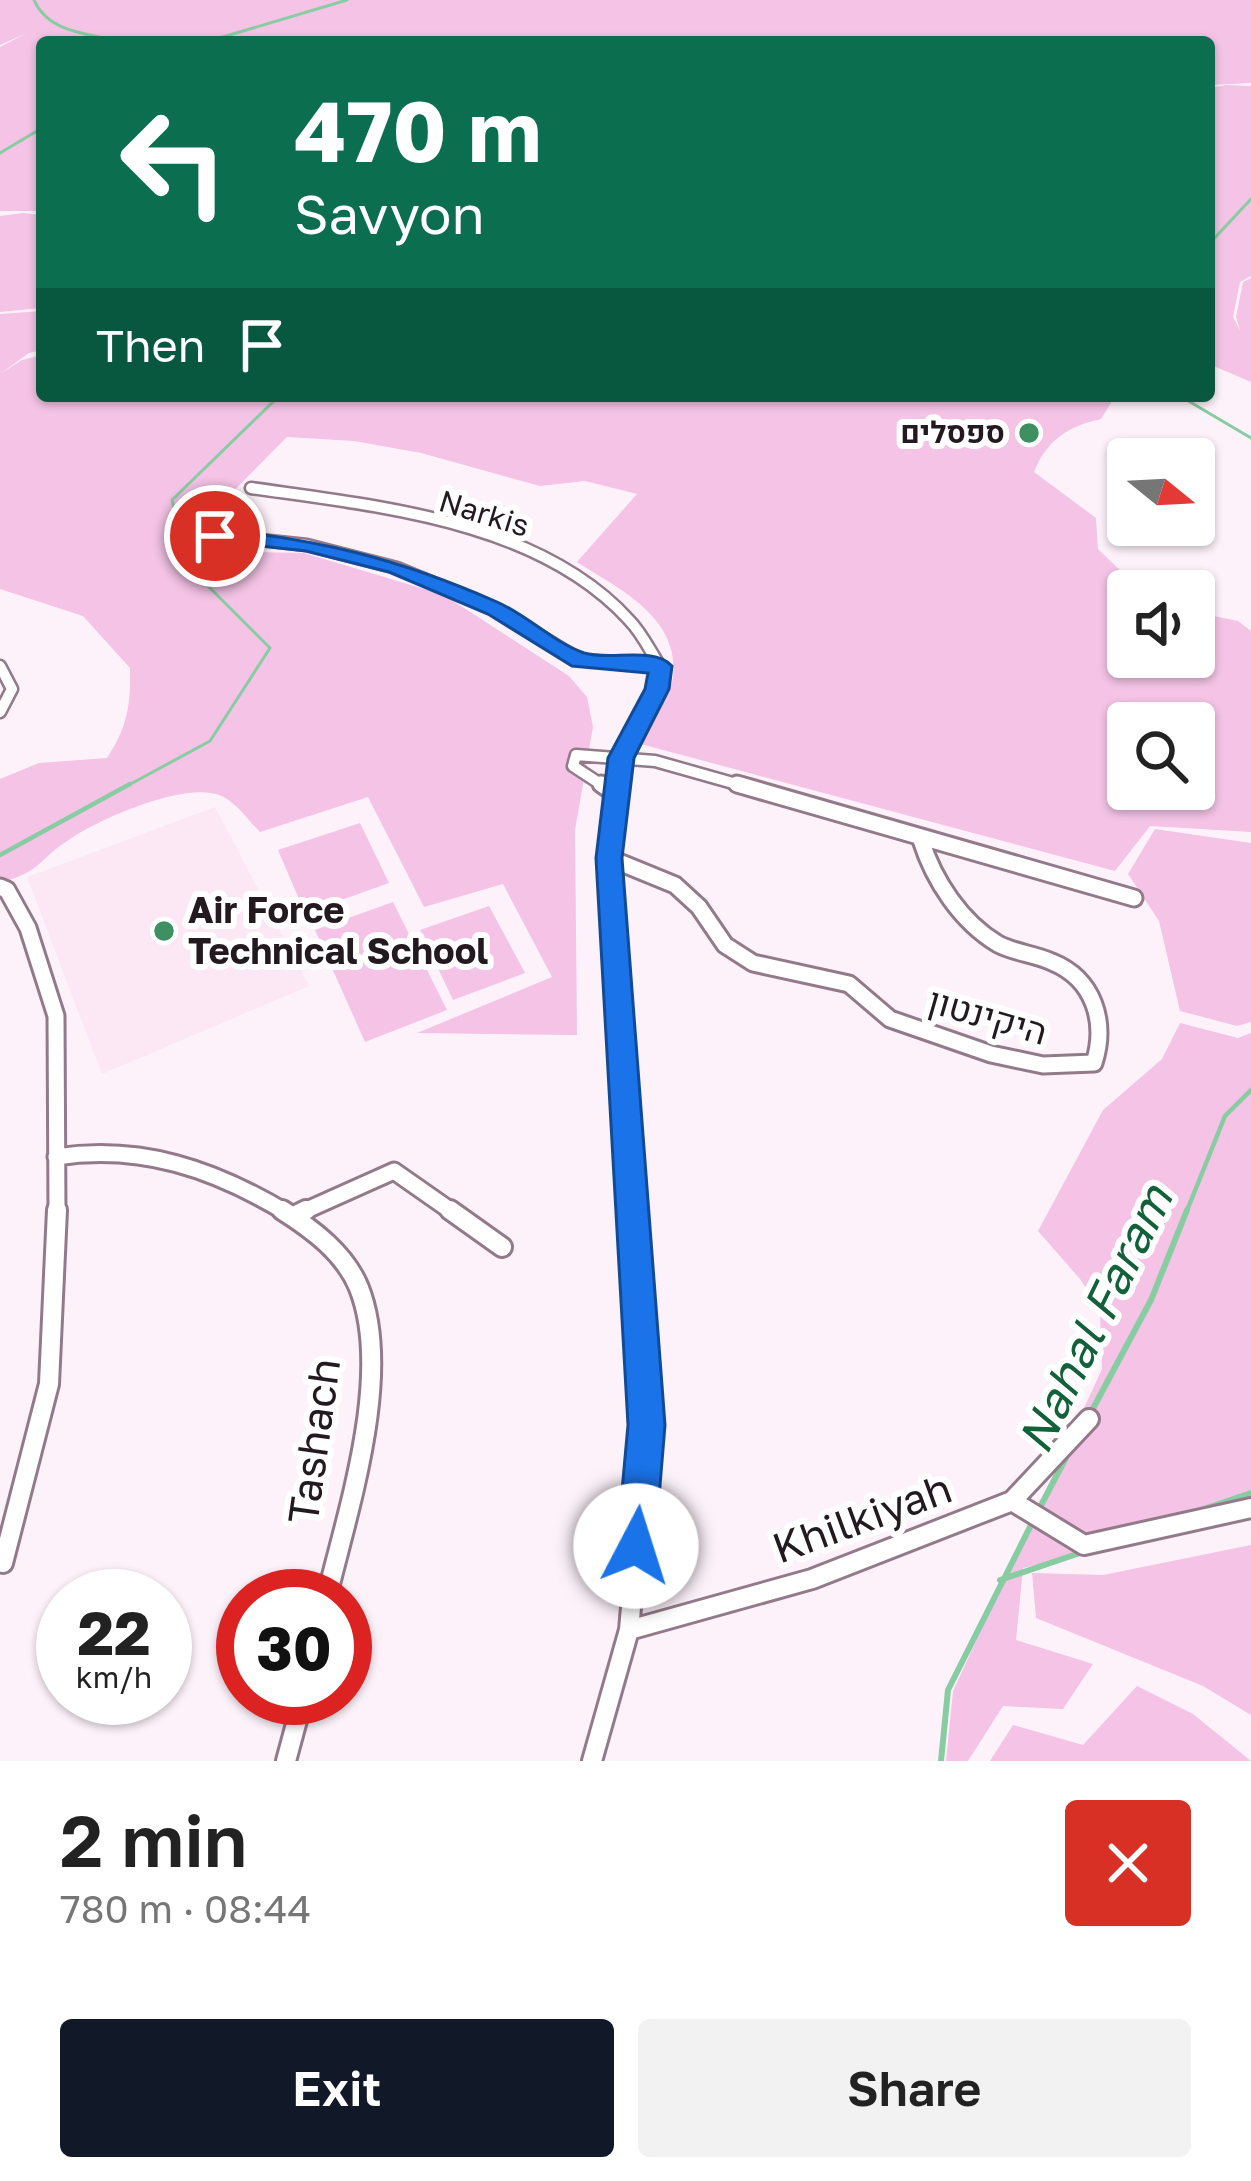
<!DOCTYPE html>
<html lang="en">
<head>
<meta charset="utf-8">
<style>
  body { margin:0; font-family:"Golos Text",Heebo,sans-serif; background:#f2f2f2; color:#222; height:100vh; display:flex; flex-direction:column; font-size:45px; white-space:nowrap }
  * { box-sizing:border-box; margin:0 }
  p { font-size:39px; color:#767676 }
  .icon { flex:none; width:66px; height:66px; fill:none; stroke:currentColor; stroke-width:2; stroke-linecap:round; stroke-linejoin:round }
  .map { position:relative; height:1761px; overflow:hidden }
  .details { display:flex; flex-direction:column; background:#fff; flex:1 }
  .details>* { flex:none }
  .banner { position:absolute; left:36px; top:36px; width:1179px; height:366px; border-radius:12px; box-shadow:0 3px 9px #0004; background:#0b6e4f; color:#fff; overflow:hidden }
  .needle { width:78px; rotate:108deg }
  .controls { position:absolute; left:1107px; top:438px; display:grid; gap:24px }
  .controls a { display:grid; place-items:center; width:108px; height:108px; border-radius:12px; background:#fff; box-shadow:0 3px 9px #0004; font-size:60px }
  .speed { position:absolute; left:36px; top:1569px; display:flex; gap:24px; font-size:60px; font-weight:700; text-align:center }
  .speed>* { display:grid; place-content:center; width:156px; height:156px; border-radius:50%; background:#fff; box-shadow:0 3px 9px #0004; line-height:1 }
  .speed small { font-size:30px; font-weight:400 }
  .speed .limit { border:18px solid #d22; background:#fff; color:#111 }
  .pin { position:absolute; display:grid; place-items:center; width:102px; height:102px; color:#fff; margin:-51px; border:6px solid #fff; border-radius:50%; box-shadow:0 3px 12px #0007 }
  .me { position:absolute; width:132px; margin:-66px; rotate:5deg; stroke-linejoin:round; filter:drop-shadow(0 0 9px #0008) }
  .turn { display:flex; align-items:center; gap:42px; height:252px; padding:0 60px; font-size:54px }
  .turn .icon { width:156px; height:156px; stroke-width:2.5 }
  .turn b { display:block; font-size:84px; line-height:102px }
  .then { display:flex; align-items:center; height:114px; padding:0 60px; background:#0003; gap:24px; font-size:45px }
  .round { display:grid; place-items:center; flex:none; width:126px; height:126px; border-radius:12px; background:#f2f2f2 }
  .overview { display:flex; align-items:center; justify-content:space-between; height:204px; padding:0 60px }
  h1 { font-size:72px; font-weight:600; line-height:90px }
  .action { display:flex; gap:24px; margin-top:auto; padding:24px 60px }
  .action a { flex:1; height:138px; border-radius:12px; background:#111827; color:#fff; font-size:48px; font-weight:600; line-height:138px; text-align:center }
  .action a+a { background:#f2f2f2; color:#222 }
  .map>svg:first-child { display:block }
</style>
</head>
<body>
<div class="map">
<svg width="1251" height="1761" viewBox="0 0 1251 1761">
  <rect width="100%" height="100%" fill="#fdf2fa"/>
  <path fill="#fce7f5" d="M 215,807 L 309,986 L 102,1074 L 27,877 Z"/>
  <path fill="#f4c3e5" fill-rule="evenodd" d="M 0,0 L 1251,0 L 1251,83 L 1209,85 L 1209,42 L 42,42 L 42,211 L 0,211 L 0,47 L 27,33 L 0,45 Z
    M 1226,85 L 1251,86 L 1251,276 L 1240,282 L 1233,317 L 1240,330 L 1236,317 L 1243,282 L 1251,278 L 1251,382 L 1209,364 L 1209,88 Z
    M 23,213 L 42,215 L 42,308 L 0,312 L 0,216 Z
    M 42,311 L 42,350 L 29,353 L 0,374 L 22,360 L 42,355 L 42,396 L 1109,396 L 1111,403 L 1101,419 C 1068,426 1047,440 1034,472 L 1096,518 L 1098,549 L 1132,582 L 1135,591 L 1128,591 L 1128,657 L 1194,657 L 1194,612 L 1238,621 L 1251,631 L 1251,832 L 1150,826 L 1115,871 L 637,743 C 647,725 670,698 673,677 C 680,617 619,589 577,562 L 637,494 L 585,481 L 540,486 L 421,453 L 354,441 L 287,437 L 189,536 L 202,551 L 304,553 L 444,595 L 569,676 L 587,697 L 593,727 L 575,830 L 577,1035 L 417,1033 L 552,977 L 503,884 L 424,907 L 368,797 L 260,832 C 248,820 234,800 219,795 C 184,782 101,818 70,839 C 38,859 41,873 0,882 L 0,779 L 39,763 L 107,758 C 127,728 131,705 130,668 L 83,616 L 0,589 L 0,314 ZM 1128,723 L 1194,723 L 1194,789 L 1128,789 Z
    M 360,823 L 389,883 L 305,913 L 278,850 Z
    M 1155,829 L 1251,843 L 1251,1022 L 1237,1026 L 1180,1011 L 1159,921 L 1128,874 Z
    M 393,902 L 447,1010 L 365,1042 L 315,930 Z
    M 489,906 L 525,973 L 453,1000 L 420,930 Z
    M 1180,1023 L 1238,1038 L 1251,1033 L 1251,1520 L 1023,1568 L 1016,1640 L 1093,1664 L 1063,1709 L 1003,1706 L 968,1761 L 946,1761 L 953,1691 L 1102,1369 L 1100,1310 L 1080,1279 L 1038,1231 L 1103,1110 L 1162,1059 Z
    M 1251,1545 L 1251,1715 L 1203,1686 L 1036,1618 L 1032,1573 L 1103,1575 Z
    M 1137,1686 L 1193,1714 L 1251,1761 L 990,1761 L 1013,1725 L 1083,1745 Z"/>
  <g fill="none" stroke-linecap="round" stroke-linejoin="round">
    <path stroke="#88cca2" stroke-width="3" d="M 34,0 C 49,34 89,33 121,42
      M 206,42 L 347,0
      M 0,153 L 42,128
      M 1209,244 L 1251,199
      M 1180,396 L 1251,438
      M 125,787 L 210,741 L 270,648 L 189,567 L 172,500 L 279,396"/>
    <path stroke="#88cca2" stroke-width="4.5" d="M 0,855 L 130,784
      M 1186,1213 L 1225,1116 L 1251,1090"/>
    <path stroke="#88cca2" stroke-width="6" d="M 1089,1416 L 1151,1300 L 1187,1210
      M 1204,1509 L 1251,1493
      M 1038,1511 L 1069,1452
      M 1000,1580 L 1080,1553
      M 941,1761 L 948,1690 L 1033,1521"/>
    <g stroke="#937a8a" stroke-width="15">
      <path id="minor-far2" d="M 251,488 C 376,506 538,520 629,620 C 642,633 650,651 660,666
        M 215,535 L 307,545 L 397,568 L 496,609 L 580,660 L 660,666
        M 0,666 L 12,689 L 0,712
        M 605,787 L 573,766 L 576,755 L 655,761 L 747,787
        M 617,787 C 623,743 654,710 660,666"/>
    </g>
    <g stroke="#937a8a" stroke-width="21">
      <path id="minor-far1" d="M 601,784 L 615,794
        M 617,784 L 611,829 L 634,1213
        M 737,784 L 1134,898
        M 609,858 L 675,885 L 699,907 L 725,945 L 753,963 L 849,984 L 890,1019 L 991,1054 L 1043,1065 L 1094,1063 C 1107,1022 1094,979 1052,962 C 1035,954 1015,953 998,944 C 961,922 934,881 921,840
        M 0,887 L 7,890 L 28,928 L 56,1016 L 57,1213
        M 56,1157 C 141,1144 214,1169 287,1213
        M 300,1213 L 394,1171 L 454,1213"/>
    </g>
    <g stroke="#937a8a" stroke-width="24">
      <path id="minor" d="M 282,1210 C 312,1229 345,1253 359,1288 C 393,1374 348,1509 327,1596
        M 450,1210 L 502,1247
        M 294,1216 L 306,1210
        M 1012,1501 L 1089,1419
        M 3,1563 L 49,1384 L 57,1210
        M 629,1630 L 812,1579 L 1012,1501 L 1084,1545 L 1251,1508
        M 286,1761 L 303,1698
        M 592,1761 L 629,1630 L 647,1425 L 634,1210"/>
    </g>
    <use href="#minor-far2" stroke="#fff" stroke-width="10"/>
    <use href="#minor-far1" stroke="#fff" stroke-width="15"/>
    <use href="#minor" stroke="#fff" stroke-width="18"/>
  </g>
  <path fill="#1a73e8" stroke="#114b97" stroke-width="3" d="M 215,529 C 322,540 399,559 497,602 C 527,615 553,642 584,653 C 610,661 653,646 672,666 L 669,689 L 634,758 L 622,858 L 665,1425 L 655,1546 L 650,1560 L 636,1565 L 622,1560 L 617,1546 L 628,1425 L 596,858 L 608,758 L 645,689 L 648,673 L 572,666 L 488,614 L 389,572 L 306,551 L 208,540 L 204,536 Z"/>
  <g fill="#3e9062" stroke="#fff" stroke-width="4.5">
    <circle cx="1029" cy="433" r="12"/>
    <circle cx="164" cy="931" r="12"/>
  </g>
  <g text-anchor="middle" stroke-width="12" stroke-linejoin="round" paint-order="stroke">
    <g font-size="30" font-weight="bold" fill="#231a20" stroke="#fff" text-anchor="end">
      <text x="1005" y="443">ספסלים</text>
    </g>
    <g font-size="30" fill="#231a20" stroke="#fff">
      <text transform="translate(484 514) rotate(17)" y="10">Narkis</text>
    </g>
    <g font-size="36" font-weight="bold" fill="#231a20" stroke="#fff" text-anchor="start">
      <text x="188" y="923">Air Force<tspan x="188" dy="41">Technical School</tspan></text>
    </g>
    <g font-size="36" fill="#231a20" stroke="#fff">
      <text transform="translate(988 1016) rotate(16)" y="13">היקינטון</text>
    </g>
    <g font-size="42" fill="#231a20" stroke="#fff">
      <text transform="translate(314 1441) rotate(-82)" y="15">Tashach</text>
      <text transform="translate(862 1518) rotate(-20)" y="15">Khilkiyah</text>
    </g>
    <g font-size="48" font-style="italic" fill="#13613b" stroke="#fff">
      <text transform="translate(1095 1319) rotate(-64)" y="17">Nahal Faram</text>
    </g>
  </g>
</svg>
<div class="controls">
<a><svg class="needle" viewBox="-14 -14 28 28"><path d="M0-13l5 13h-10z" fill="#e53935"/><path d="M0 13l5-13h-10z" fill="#767676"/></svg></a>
<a><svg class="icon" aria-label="sound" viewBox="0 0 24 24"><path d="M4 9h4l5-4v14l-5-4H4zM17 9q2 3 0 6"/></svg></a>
<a><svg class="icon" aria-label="search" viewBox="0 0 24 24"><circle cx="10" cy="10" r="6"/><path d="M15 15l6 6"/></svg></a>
</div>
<div class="speed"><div>22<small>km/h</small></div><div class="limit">30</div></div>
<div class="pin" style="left:215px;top:536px;background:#d93025"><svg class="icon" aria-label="arrive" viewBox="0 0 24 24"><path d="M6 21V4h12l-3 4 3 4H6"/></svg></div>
<svg class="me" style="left:636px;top:1546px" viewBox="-20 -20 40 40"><circle r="19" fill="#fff"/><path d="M0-13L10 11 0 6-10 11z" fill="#1a73e8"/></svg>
<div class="banner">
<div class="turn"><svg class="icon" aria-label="left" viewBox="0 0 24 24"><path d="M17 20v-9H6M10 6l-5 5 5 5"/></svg><div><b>470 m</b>Savyon</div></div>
<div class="then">Then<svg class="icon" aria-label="arrive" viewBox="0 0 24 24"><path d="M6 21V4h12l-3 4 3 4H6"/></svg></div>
</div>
</div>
<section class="details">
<div class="overview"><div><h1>2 min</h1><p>780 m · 08:44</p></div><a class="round" style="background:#d93025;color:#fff"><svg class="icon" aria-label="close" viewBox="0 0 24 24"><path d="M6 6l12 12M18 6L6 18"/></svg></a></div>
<div class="action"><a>Exit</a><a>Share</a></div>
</section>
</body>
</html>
